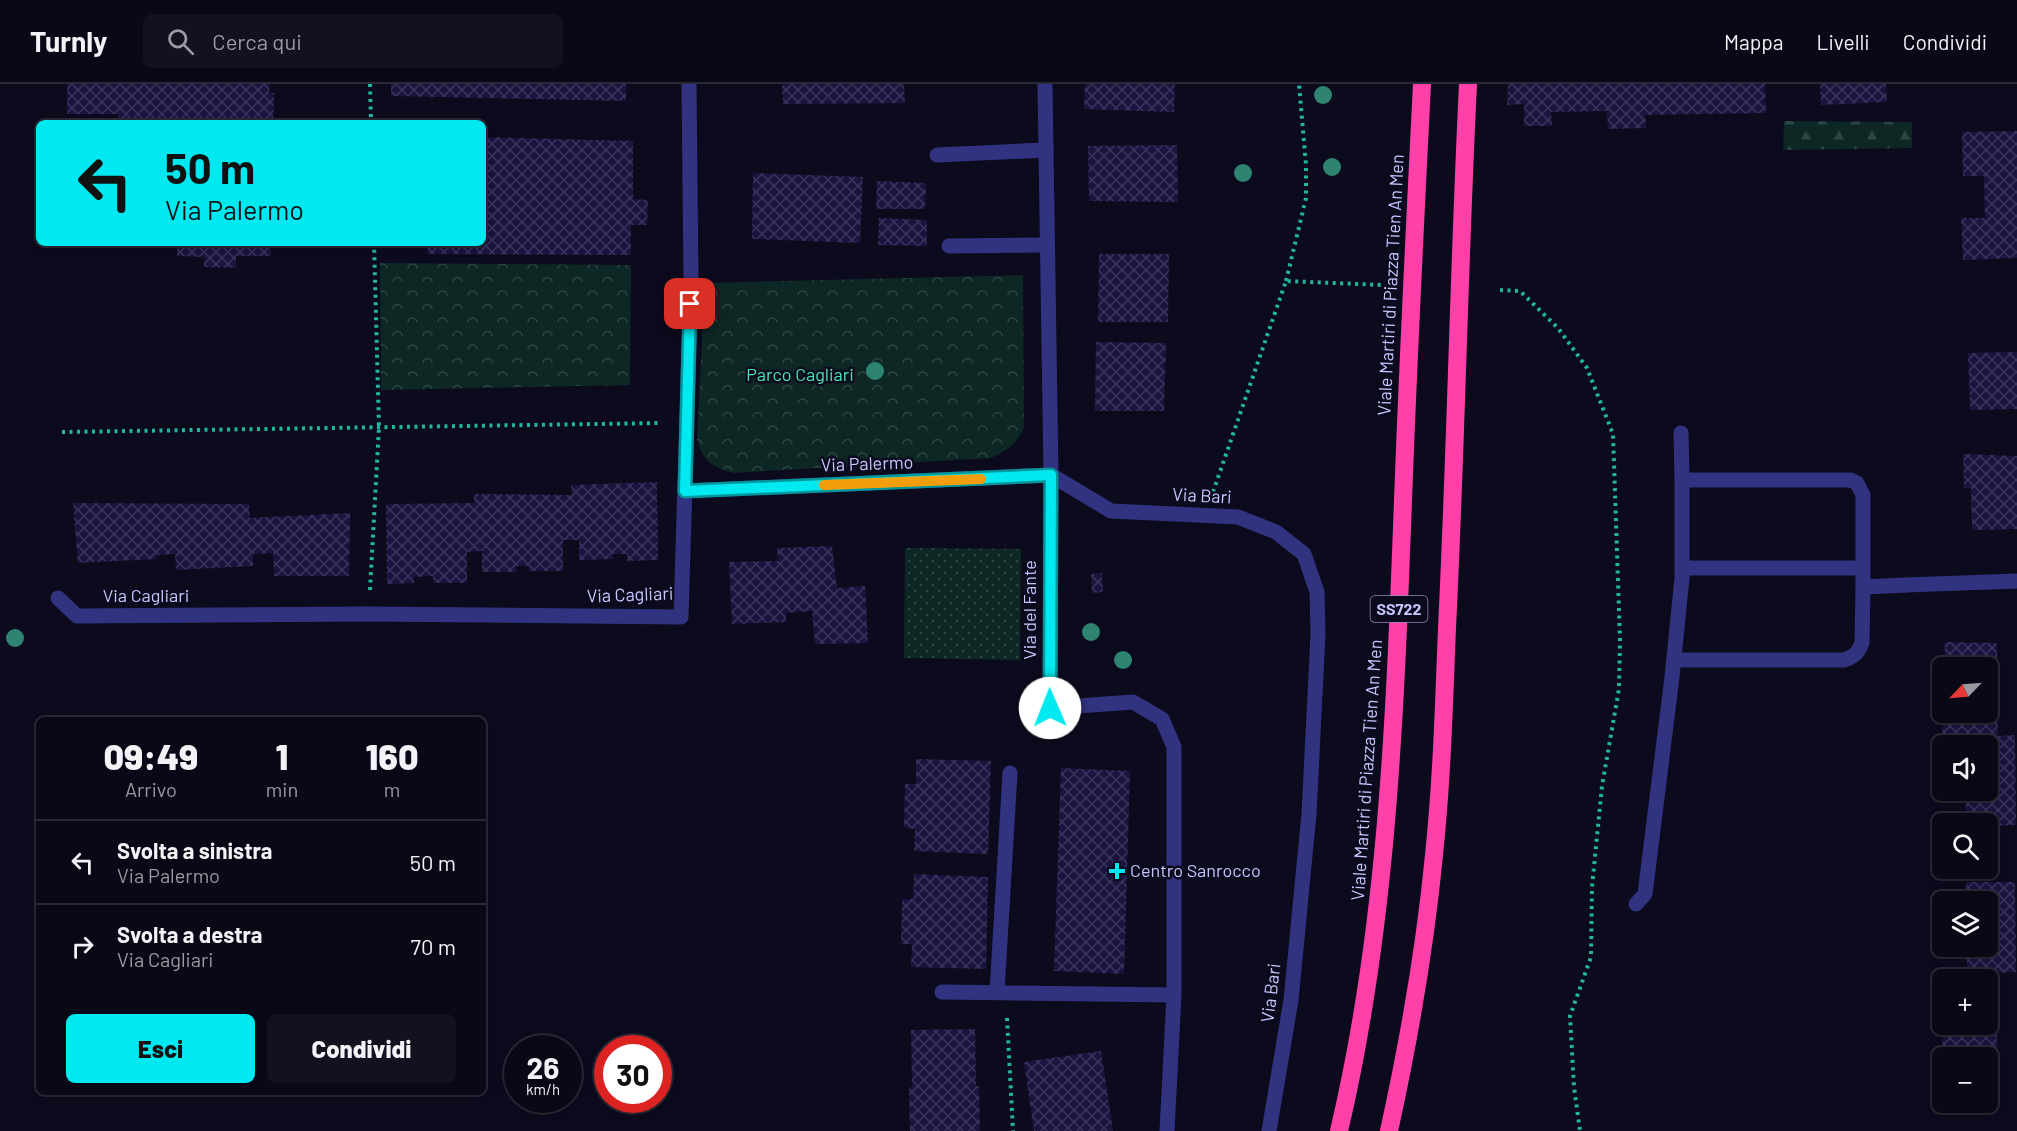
<!DOCTYPE html>
<html lang="it">
<head>
<meta charset="utf-8">
<style>
  body { margin:0; font-family:Barlow,sans-serif; background:#12111f; color:#f1f3f6; height:100vh; display:flex; flex-direction:column; font-size:22px; white-space:nowrap }
  * { box-sizing:border-box; margin:0 }
  p { font-size:20px; color:#999aa1 }
  .icon { flex:none; width:33px; height:33px; fill:none; stroke:currentColor; stroke-width:2; stroke-linecap:round; stroke-linejoin:round }
  .map { position:relative; flex:1; overflow:hidden }
  .sheet { position:absolute; left:36px; top:633px; width:450px; height:378px; display:flex; flex-direction:column; background:#090816; border-radius:9px; box-shadow:0 3px 9px #0003,0 0 0 2px #292935 }
  .sheet>* { flex:none }
  .hud { position:absolute; left:36px; top:36px; width:450px; height:126px; border-radius:9px; box-shadow:0 3px 9px #0003,0 0 0 2px #292935; background:#00e8f0; color:#111; overflow:hidden }
  .needle { width:39px; rotate:245deg }
  .tools { position:absolute; left:1932px; top:573px; display:grid; gap:12px }
  .tools a { display:grid; place-items:center; width:66px; height:66px; border-radius:9px; background:#090816; box-shadow:0 3px 9px #0003,0 0 0 2px #292935; font-size:30px }
  .speed { position:absolute; left:504px; top:951px; display:flex; gap:12px; font-size:30px; font-weight:700; text-align:center }
  .speed>* { display:grid; place-content:center; width:78px; height:78px; border-radius:50%; background:#090816; box-shadow:0 3px 9px #0003,0 0 0 2px #292935; line-height:1 }
  .speed small { font-size:15px; font-weight:400 }
  .speed .limit { border:9px solid #d22; background:#fff; color:#111 }
  .pin { position:absolute; display:grid; place-items:center; width:51px; height:51px; color:#fff; margin:-26px; border-radius:12px; box-shadow:0 3px 9px #0006 }
  .me { position:absolute; width:66px; margin:-33px; rotate:359deg; stroke-linejoin:round; filter:drop-shadow(0 0 4px #0008) }
  .turn { display:flex; align-items:center; gap:21px; height:126px; padding:0 30px; font-size:27px }
  .turn .icon { width:78px; height:78px; stroke-width:2.5 }
  .turn b { display:block; font-size:42px; line-height:51px }
  .eta { display:flex; justify-content:space-evenly; align-items:center; height:102px; text-align:center }
  .eta b { font-size:36px; font-weight:800; line-height:42px }
  .button { display:flex; gap:12px; margin-top:auto; padding:12px 30px }
  .button a { flex:1; height:69px; border-radius:9px; background:#00e8f0; color:#111; font-size:24px; font-weight:800; line-height:69px; text-align:center }
  .button a+a { background:#12111f; color:#f1f3f6 }
  ul { padding:0; list-style:none }
  li { display:flex; align-items:center; gap:18px; height:84px; padding:0 30px; border-top:2px solid #292935 }
  li div { flex:1 }
  li b { display:block; font-size:22px }
  li em { font-style:normal }
  header { display:flex; align-items:center; gap:36px; box-sizing:border-box; height:84px; padding:0 30px; background:#090816; border-bottom:2px solid #292935 }
  header strong { font-size:28px }
  nav { display:flex; gap:33px; margin-inline-start:auto; font-size:21px }
  .search { width:420px; height:54px; background:#12111f; display:flex; align-items:center; gap:15px; box-sizing:border-box; padding:0 21px; border-radius:9px; color:#999aa1; font-size:22px }
  .map>svg:first-child { display:block }
</style>
</head>
<body>
<header>
<strong>Turnly</strong>
<div class="search"><svg class="icon" aria-label="search" viewBox="0 0 24 24"><circle cx="10" cy="10" r="6"/><path d="M15 15l6 6"/></svg>Cerca qui</div>
<nav><a>Mappa</a><a>Livelli</a><a>Condividi</a></nav>
</header>
<div class="map">
<svg width="2017" height="1047" viewBox="0 0 2017 1047">
  <defs>
    <pattern id="forest-firs" width="22" height="20" patternUnits="userSpaceOnUse" patternTransform="scale(1.5)"><rect width="22" height="20" fill="#0c2724"/><path d="M5 1l3.5 6h-7zM16 11l3.5 6h-7z" fill="#2e4545"/></pattern>
    <pattern id="park-crowns" width="20" height="18" patternUnits="userSpaceOnUse" patternTransform="scale(1.5)"><rect width="20" height="18" fill="#0c2724"/><path d="M2 6a3 3 0 1 1 6 0M12 15a3 3 0 1 1 6 0" fill="none" stroke="#2e4545"/></pattern>
    <pattern id="garden-dots" width="8" height="8" patternUnits="userSpaceOnUse" patternTransform="scale(1.5)"><rect width="8" height="8" fill="#0c2724"/><path d="M2 2h.1M6 6h.1" fill="none" stroke="#2e4545" stroke-width="1.8" stroke-linecap="round"/></pattern>
    <pattern id="building-cross-hatch" width="8" height="8" patternUnits="userSpaceOnUse" patternTransform="scale(1.5)"><rect width="8" height="8" fill="#1a143f"/><path d="M0 0l8 8M0 8l8-8" fill="none" stroke="#3a355c"/></pattern>
  </defs>
  <rect width="100%" height="100%" fill="#0c0a1d"/>
  <path fill="url(#forest-firs)" d="M 1784,37 L 1912,38 L 1912,64 L 1783,66 Z"/>
  <path fill="url(#park-crowns)" d="M 380,179 L 631,181 L 630,301 L 381,306 Z
    M 1023,191 L 1024,343 C 1017,360 1008,366 991,374 L 733,389 C 711,382 704,378 697,356 L 705,199 Z"/>
  <path fill="url(#garden-dots)" d="M 905,464 L 1021,465 L 1020,576 L 904,574 Z"/>
  <path fill="url(#building-cross-hatch)" d="M 67,0 L 270,0 L 269,9 L 274,9 L 273,39 L 118,39 L 118,30 L 67,30 Z
    M 391,0 L 626,0 L 626,17 L 391,12 Z
    M 782,0 L 904,0 L 905,19 L 783,20 Z
    M 1085,0 L 1175,0 L 1174,28 L 1084,25 Z
    M 1508,0 L 1765,0 L 1766,29 L 1645,31 L 1646,44 L 1608,45 L 1607,27 L 1551,28 L 1552,42 L 1524,42 L 1524,20 L 1507,21 Z
    M 1820,0 L 1886,0 L 1887,18 L 1821,21 Z
    M 2017,47 L 2017,174 L 1963,176 L 1961,134 L 1985,134 L 1984,92 L 1963,92 L 1962,48 Z
    M 483,53 L 633,57 L 633,115 L 648,116 L 647,141 L 631,141 L 631,171 L 427,170 L 427,159 L 483,159 Z
    M 1177,61 L 1178,118 L 1089,117 L 1088,62 Z
    M 753,89 L 863,93 L 860,159 L 752,155 Z
    M 877,97 L 926,99 L 925,125 L 876,125 Z
    M 879,134 L 927,136 L 927,162 L 878,161 Z
    M 177,159 L 271,159 L 271,172 L 236,172 L 236,184 L 204,183 L 204,173 L 177,172 Z
    M 1099,170 L 1169,170 L 1168,238 L 1098,238 Z
    M 1096,258 L 1166,259 L 1164,327 L 1095,327 Z
    M 2017,268 L 2017,325 L 1970,326 L 1968,269 Z
    M 1963,370 L 2017,372 L 2017,445 L 1972,446 L 1971,404 L 1964,404 Z
    M 657,398 L 658,476 L 627,477 L 627,470 L 613,470 L 613,475 L 579,476 L 579,456 L 563,456 L 563,487 L 529,487 L 529,482 L 516,482 L 516,488 L 482,488 L 482,467 L 467,468 L 467,499 L 433,499 L 433,492 L 414,493 L 414,499 L 387,500 L 386,420 L 474,419 L 474,410 L 572,411 L 571,401 Z
    M 73,419 L 249,420 L 250,434 L 350,429 L 349,492 L 274,492 L 273,469 L 253,470 L 253,482 L 176,486 L 175,470 L 156,471 L 156,475 L 78,479 Z
    M 832,462 L 837,504 L 865,502 L 868,559 L 815,560 L 812,527 L 786,529 L 786,538 L 732,540 L 729,478 L 778,477 L 777,464 Z
    M 1102,489 L 1103,508 L 1092,509 L 1091,490 Z
    M 1945,558 L 1997,559 L 1998,652 L 2015,651 L 2016,741 L 1988,742 L 1988,740 L 1965,740 L 1966,706 L 1988,706 L 1988,662 L 1968,662 L 1969,656 L 1942,656 L 1943,628 L 1988,628 L 1988,584 L 1944,584 Z
    M 916,675 L 991,677 L 988,770 L 914,767 L 915,745 L 904,744 L 905,700 L 916,700 Z
    M 1061,684 L 1130,687 L 1124,890 L 1054,887 Z
    M 914,790 L 988,793 L 986,885 L 911,883 L 912,860 L 901,860 L 902,815 L 913,815 Z
    M 1966,798 L 2015,798 L 2016,888 L 1997,889 L 1997,977 L 1988,977 L 1988,974 L 1943,974 L 1942,940 L 1988,940 L 1988,896 L 1942,896 L 1942,886 L 1967,886 L 1967,862 L 1988,862 L 1988,818 L 1966,818 Z
    M 975,945 L 976,1002 L 979,1002 L 980,1047 L 910,1047 L 909,1003 L 912,1003 L 911,946 Z
    M 1101,967 L 1113,1047 L 1034,1047 L 1024,978 Z"/>
  <g fill="none" stroke-linecap="round" stroke-linejoin="round">
    <path stroke="#23b5a3" stroke-width="4" stroke-dasharray="3 4.5" stroke-linecap="butt" d="M 370,0 L 371,39
      M 1286,197 L 1306,114 L 1306,81 L 1299,0
      M 1500,206 L 1520,207 L 1558,244 L 1587,284 L 1613,350 L 1620,556 L 1619,605 L 1602,702 L 1592,803 L 1591,873 L 1570,932 L 1574,1003 L 1580,1047
      M 62,348 L 662,339
      M 1213,408 L 1286,197 L 1381,201
      M 370,506 L 379,343 L 374,159
      M 1007,934 L 1013,1047"/>
    <path stroke="#313380" stroke-width="15" d="M 937,71 L 1046,66
      M 949,162 L 1047,161
      M 1681,349 L 1682,396
      M 1682,484 L 1863,484
      M 1674,576 L 1844,576 C 1854,573 1858,569 1862,559 L 1863,503
      M 1636,820 L 1645,810 L 1672,593 L 1682,494 L 1682,396 L 1850,396 L 1857,399 L 1863,411 L 1863,503 L 1906,501"/>
    <path stroke="#313380" stroke-width="15" d="M 1045,0 L 1051,391 L 1050,624 L 1133,618 L 1162,635 L 1174,663 L 1174,911 L 1167,1047
      M 1051,391 L 1111,427 L 1238,433 L 1276,448 L 1304,470 L 1317,508 L 1318,551 L 1309,730 L 1291,916 L 1269,1047
      M 685,407 L 1051,391
      M 1906,501 L 2017,497
      M 58,514 L 77,532 L 368,530 L 681,533 L 691,197 L 689,0
      M 942,908 L 1174,911
      M 997,908 L 1010,689"/>
    <path stroke="#ff40a8" stroke-width="18" d="M 1339,1047 C 1388,840 1395,628 1403,417 C 1408,278 1415,139 1422,0
      M 1389,1047 C 1409,956 1425,864 1434,771 C 1442,695 1444,619 1447,544 C 1456,363 1459,181 1468,0"/>
  </g>
  <g fill="#2e8471">
    <circle cx="1323" cy="11" r="9"/>
    <circle cx="1332" cy="83" r="9"/>
    <circle cx="1243" cy="89" r="9"/>
    <circle cx="875" cy="287" r="9"/>
    <circle cx="1091" cy="548" r="9"/>
    <circle cx="15" cy="554" r="9"/>
    <circle cx="1123" cy="576" r="9"/>
  </g>
  <g fill="none" stroke-linecap="round" stroke-linejoin="round">
    <g stroke="#00979c" stroke-width="15">
      <path id="route" d="M 690,220 L 685,407 L 1051,391 L 1050,624"/>
    </g>
    <use href="#route" stroke="#00e8f0" stroke-width="10"/>
    <path stroke="#f59e0b" stroke-width="10" d="M 824,401 L 981,395"/>
  </g>
  <path fill="#00e8f0" stroke="#0c0a1d" stroke-width="2" d="M1114 778h6v6h6v6h-6v6h-6v-6h-6v-6h6z"/>
  <g text-anchor="middle" stroke-width="5" stroke-linejoin="round" paint-order="stroke">
    <rect fill="#0c0a1d" stroke="#908dbb" stroke-width="1.5" x="1370.5" y="512" width="57" height="26" rx="4.5"/>
    <g font-size="16" font-weight="bold" fill="#c8c5ff">
      <text x="1399" y="531">SS722</text>
    </g>
    <g font-size="18" fill="#c8c5ff" stroke="#0c0a1d">
      <text transform="translate(1391 201) rotate(-87)" y="6">Viale Martiri di Piazza Tien An Men</text>
      <text transform="translate(867 380) rotate(-2)" y="6">Via Palermo</text>
      <text transform="translate(1202 412) rotate(3)" y="6">Via Bari</text>
      <text transform="translate(630 511) rotate(-2)" y="6">Via Cagliari</text>
      <text x="146" y="518">Via Cagliari</text>
      <text transform="translate(1030 526) rotate(-90)" y="6">Via del Fante</text>
      <text transform="translate(1367 686) rotate(-86)" y="6">Viale Martiri di Piazza Tien An Men</text>
      <text transform="translate(1271 909) rotate(-83)" y="6">Via Bari</text>
    </g>
    <g font-size="18" fill="#49e7b5" stroke="#0c0a1d">
      <text x="800" y="297">Parco Cagliari</text>
    </g>
    <g font-size="18" fill="#c8c5ff" stroke="#0c0a1d" text-anchor="start">
      <text x="1130" y="793">Centro Sanrocco</text>
    </g>
  </g>
</svg>
<div class="tools">
<a><svg class="needle" viewBox="-14 -14 28 28"><path d="M0-13l5 13h-10z" fill="#e53935"/><path d="M0 13l5-13h-10z" fill="#999aa1"/></svg></a>
<a><svg class="icon" aria-label="sound" viewBox="0 0 24 24"><path d="M4 9h4l5-4v14l-5-4H4zM17 9q2 3 0 6"/></svg></a>
<a><svg class="icon" aria-label="search" viewBox="0 0 24 24"><circle cx="10" cy="10" r="6"/><path d="M15 15l6 6"/></svg></a>
<a><svg class="icon" aria-label="layers" viewBox="0 0 24 24"><path d="M12 4l9 5-9 5-9-5zM3 14l9 5 9-5"/></svg></a>
<a>+</a>
<a>−</a>
</div>
<div class="speed"><div>26<small>km/h</small></div><div class="limit">30</div></div>
<div class="pin" style="left:690px;top:220px;background:#d93025"><svg class="icon" aria-label="arrive" viewBox="0 0 24 24"><path d="M6 21V4h12l-3 4 3 4H6"/></svg></div>
<svg class="me" style="left:1050px;top:624px" viewBox="-20 -20 40 40"><circle r="19" fill="#fff"/><path d="M0-13L10 11 0 6-10 11z" fill="#00e8f0"/></svg>
<div class="hud">
<div class="turn"><svg class="icon" aria-label="left" viewBox="0 0 24 24"><path d="M17 20v-9H6M10 6l-5 5 5 5"/></svg><div><b>50 m</b>Via Palermo</div></div>
</div>
<section class="sheet">
<div class="eta">
<div><b>09:49</b><p>Arrivo</p></div>
<div><b>1</b><p>min</p></div>
<div><b>160</b><p>m</p></div>
</div>
<ul>
<li><svg class="icon" aria-label="left" viewBox="0 0 24 24"><path d="M17 20v-9H6M10 6l-5 5 5 5"/></svg><div><b>Svolta a sinistra</b><p>Via Palermo</p></div><em>50 m</em></li>
<li><svg class="icon" aria-label="right" viewBox="0 0 24 24"><path d="M7 20v-9h11M14 6l5 5-5 5"/></svg><div><b>Svolta a destra</b><p>Via Cagliari</p></div><em>70 m</em></li>
</ul>
<div class="button"><a>Esci</a><a>Condividi</a></div>
</section>
</div>
</body>
</html>
